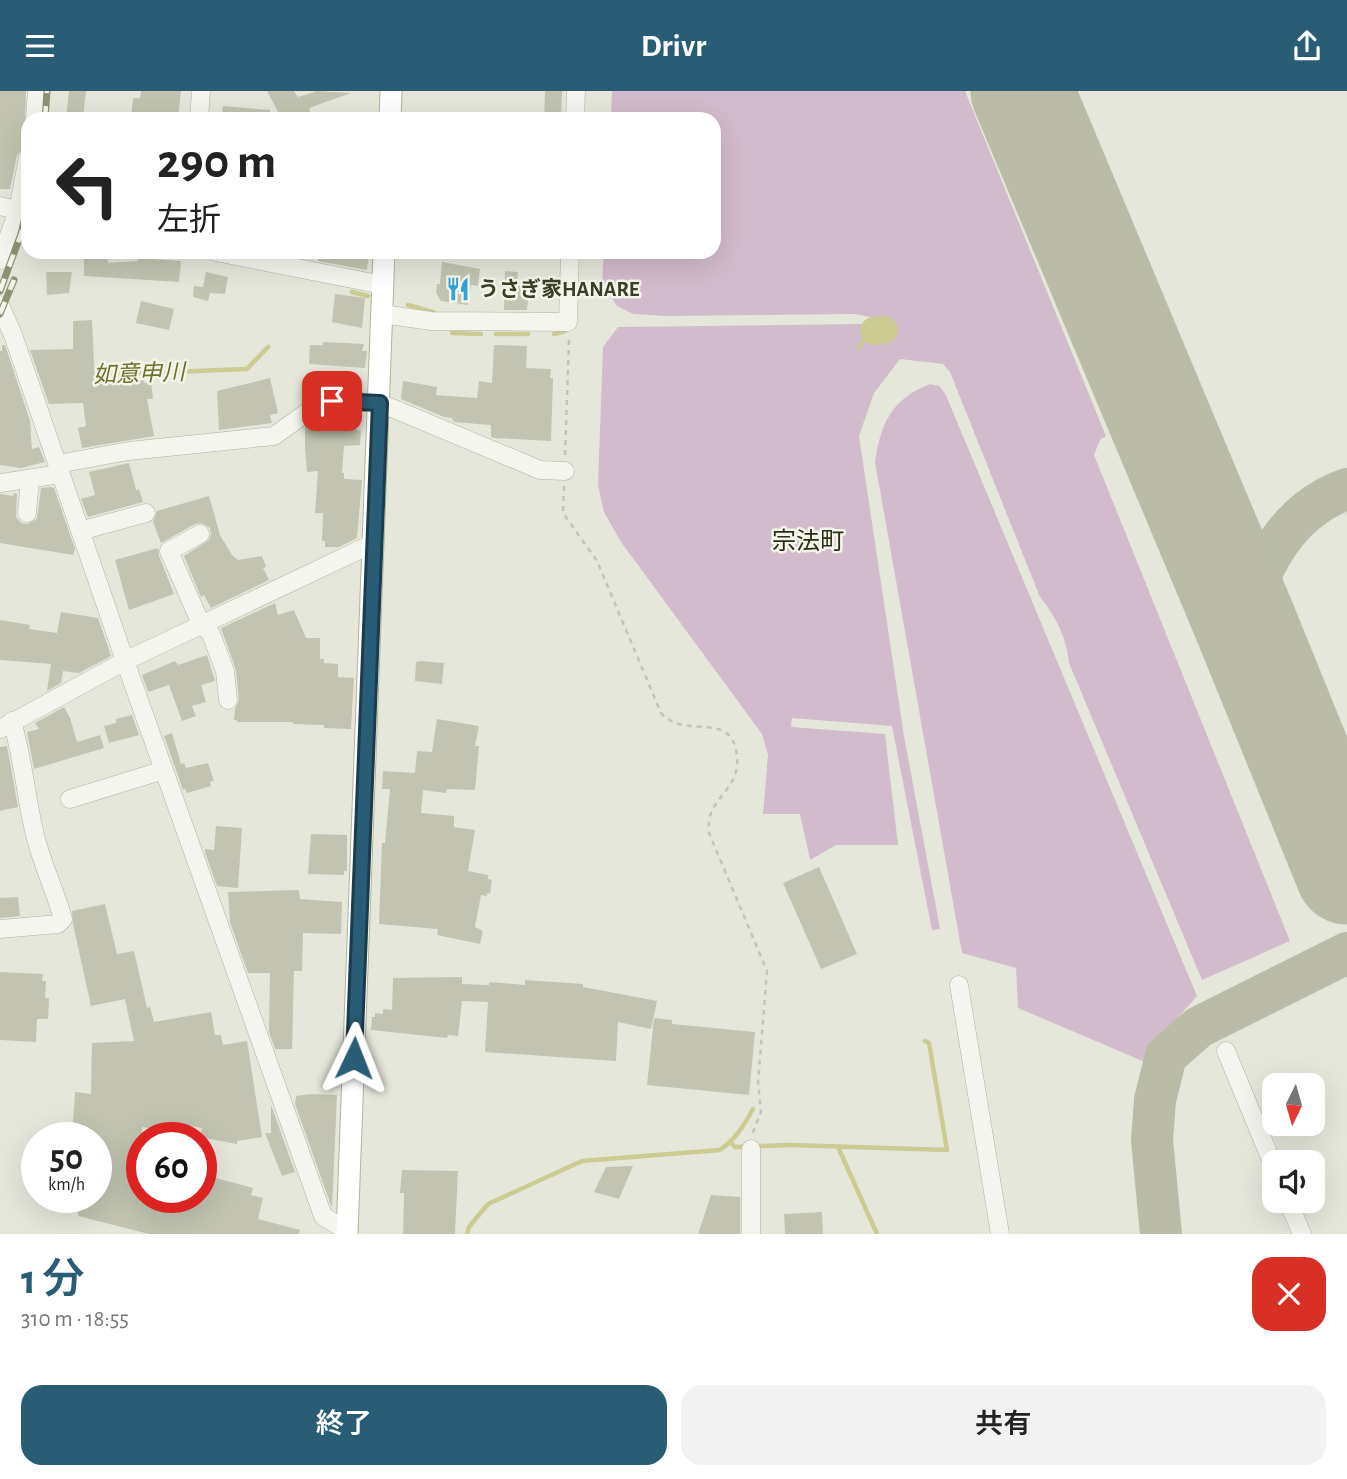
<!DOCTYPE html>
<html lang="ja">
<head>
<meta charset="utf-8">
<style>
  body { margin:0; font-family:"Alegreya Sans","Noto Sans JP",sans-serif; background:#f2f2f2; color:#222; height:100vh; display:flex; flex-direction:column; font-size:26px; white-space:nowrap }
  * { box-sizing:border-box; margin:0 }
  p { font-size:23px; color:#767676 }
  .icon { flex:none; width:38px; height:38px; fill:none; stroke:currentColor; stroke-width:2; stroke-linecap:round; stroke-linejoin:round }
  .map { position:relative; height:1143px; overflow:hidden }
  .panel { display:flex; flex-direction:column; background:#fff; flex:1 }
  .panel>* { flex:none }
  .banner { position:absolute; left:21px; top:21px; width:700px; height:147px; border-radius:21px; box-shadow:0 7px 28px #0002; background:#fff; color:#222; overflow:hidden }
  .needle { width:46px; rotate:185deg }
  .buttons { position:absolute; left:1262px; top:982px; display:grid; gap:14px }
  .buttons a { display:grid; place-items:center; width:63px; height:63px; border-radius:14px; background:#fff; box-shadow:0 7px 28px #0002; font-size:35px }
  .speed { position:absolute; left:21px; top:1031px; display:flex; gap:14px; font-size:35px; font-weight:700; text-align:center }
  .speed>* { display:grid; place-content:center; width:91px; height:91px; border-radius:50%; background:#fff; box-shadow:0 7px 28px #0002; line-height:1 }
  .speed small { font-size:18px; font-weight:400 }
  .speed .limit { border:10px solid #d22; background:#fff; color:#111 }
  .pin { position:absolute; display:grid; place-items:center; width:60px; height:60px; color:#fff; margin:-30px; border-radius:14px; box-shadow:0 4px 10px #0006 }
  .me { position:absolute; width:77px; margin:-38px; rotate:2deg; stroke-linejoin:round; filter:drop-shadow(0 0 5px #0008) }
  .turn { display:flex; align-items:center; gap:24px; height:147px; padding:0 21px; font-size:32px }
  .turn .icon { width:91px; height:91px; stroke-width:2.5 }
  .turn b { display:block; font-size:49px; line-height:60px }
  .round { display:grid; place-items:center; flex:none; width:74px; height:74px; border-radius:21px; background:#f2f2f2 }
  .overview { display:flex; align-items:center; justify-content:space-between; height:119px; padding:0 21px }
  h1 { font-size:42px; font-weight:600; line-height:52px; color:#295c75 }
  .primary-button { display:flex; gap:14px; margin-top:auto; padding:14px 21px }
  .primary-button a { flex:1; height:80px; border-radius:21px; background:#295c75; color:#fff; font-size:28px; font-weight:600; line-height:80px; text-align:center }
  .primary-button a+a { background:#f2f2f2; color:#222 }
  header { display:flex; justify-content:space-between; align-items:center; height:91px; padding:0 21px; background:#295c75; color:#fff; font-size:32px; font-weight:600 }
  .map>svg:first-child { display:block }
</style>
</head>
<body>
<header><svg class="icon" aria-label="menu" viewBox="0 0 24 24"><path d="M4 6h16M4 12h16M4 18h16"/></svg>Drivr<svg class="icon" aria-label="share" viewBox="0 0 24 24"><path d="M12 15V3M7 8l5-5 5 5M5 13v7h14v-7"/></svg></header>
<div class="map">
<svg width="1347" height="1143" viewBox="0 0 1347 1143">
  <rect width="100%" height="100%" fill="#e6e7db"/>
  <path fill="#d2bbcc" d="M 612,0 L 965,0 L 1106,345 L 1100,349 L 1094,364 L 1290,850 L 1202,889 L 1069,572 C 1067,547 1056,526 1040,506 L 950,281 L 943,273 L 900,268 L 874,302 L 859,345 L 904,645 L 940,838 L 932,839 L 892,635 L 792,627 L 791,636 L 885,643 L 898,754 L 836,754 L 810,769 L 800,723 L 763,723 L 768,664 L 762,643 L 621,451 L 604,421 L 598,394 L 603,256 L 618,236 L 860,233 L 872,236 L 875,227 L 854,223 L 665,225 L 633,223 L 617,215 L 602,192 L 604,161 L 714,161 L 714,28 L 611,28 Z
    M 930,293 L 939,295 L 945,302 L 1197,905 L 1167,939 L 1145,971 L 1018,917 L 1016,877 L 962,862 L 875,371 C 881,331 892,308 930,293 Z"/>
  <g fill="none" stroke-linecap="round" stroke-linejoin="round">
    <path stroke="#cbcb92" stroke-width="4.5" d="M 352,201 L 368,205
      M 408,214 L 433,221
      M 452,242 L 481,243
      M 496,243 L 528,243
      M 554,243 L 565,240
      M 859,257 L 865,246 L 874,240
      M 92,284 L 247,278 L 268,256
      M 731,1052 L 735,1056 L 791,1054 L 947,1059 L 929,952 L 925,950
      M 838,1056 L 877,1143
      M 467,1143 L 469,1136 L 488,1113 L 582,1070 L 720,1059 C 736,1048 744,1034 753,1018"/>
    <path stroke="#cbcb92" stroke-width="28" d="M 874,240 L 884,239"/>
    <path stroke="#babca7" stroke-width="42" d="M 1244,529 C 1261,472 1288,419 1347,398
      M 1161,1143 L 1152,1049 L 1155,1009 L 1166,965 L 1199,936 L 1347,862"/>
    <path stroke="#babca7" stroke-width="103" d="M 1022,0 L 1244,529 L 1347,782"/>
  </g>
  <path fill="#c2c4b1" d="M 0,0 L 26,0 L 24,56 L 17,64 L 10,98 L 0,98 Z
    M 69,0 L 86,0 L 83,28 L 66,28 Z
    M 141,0 L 181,0 L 178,28 L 131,28 L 133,7 L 140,7 Z
    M 267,0 L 294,0 L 298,6 L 317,0 L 351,2 L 309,17 L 312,28 L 282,28 Z
    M 545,0 L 562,0 L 561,28 L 544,28 Z
    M 223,15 L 270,19 L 270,28 L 221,28 Z
    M 319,161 L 369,161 L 367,179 L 318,170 Z
    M 107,162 L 108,172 L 138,170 L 138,167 L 181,170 L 179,191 L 84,185 L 84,163 Z
    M 442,171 L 480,178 L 478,195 L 471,194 L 468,214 L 441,210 L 436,202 L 437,193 L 440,193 Z
    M 505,180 L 518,181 L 517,194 L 527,195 L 526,200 L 529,200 L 527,219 L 504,219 Z
    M 46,181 L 72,181 L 69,202 L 47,204 Z
    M 206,181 L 228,186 L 225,203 L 210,202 L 208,210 L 193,206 L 194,195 L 203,196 Z
    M 335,203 L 365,207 L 362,237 L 332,231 Z
    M 141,210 L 174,218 L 169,239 L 136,232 Z
    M 92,229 L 95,293 L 144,289 L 144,292 L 151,291 L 153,308 L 147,308 L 154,345 L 82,357 L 78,337 L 86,335 L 83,312 L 49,313 L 30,259 L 73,258 L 73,230 Z
    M 323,251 L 364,253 L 362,260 L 367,260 L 365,277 L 309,273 L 310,254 L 323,254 Z
    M 2,254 L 5,254 L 30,330 L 32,358 L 39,356 L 45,371 L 21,377 L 0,374 L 0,260 L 2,260 Z
    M 494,254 L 527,255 L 526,277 L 551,278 L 550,287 L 553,287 L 551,350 L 494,347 L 491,346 L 491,334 L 454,331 L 452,327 L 444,326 L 401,308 L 403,290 L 437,296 L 436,304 L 477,307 L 479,290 L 492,292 Z
    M 270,287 L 278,322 L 270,324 L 272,332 L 219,339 L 217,300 Z
    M 333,321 L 356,322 L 356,339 L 361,340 L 360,354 L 344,355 L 342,382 L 344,382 L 344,388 L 362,389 L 357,447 L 339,456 L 325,456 L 325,450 L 322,450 L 323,422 L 315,422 L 318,380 L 307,381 L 305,356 L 305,336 L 310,333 L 330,334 L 330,322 Z
    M 129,372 L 136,399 L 139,398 L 143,411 L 88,426 L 81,408 L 95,404 L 89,381 Z
    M 50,396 L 54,397 L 75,458 L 73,464 L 0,452 L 0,403 L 13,405 L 14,402 L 17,403 L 16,426 L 21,432 L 27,433 L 37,428 L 41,397 Z
    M 209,405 L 220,444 L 232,464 L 238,469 L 262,465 L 266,476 L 263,477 L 269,489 L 211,517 L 204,504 L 201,506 L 184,465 L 209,449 L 211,443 L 210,437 L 201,432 L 195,433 L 161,452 L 153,431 L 157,420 Z
    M 158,457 L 159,465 L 174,503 L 129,519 L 115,469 Z
    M 275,512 L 278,524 L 294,519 L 306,547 L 320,547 L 320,568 L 324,568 L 324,572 L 338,573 L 338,586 L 354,587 L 351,638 L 324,637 L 324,634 L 293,633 L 293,631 L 237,631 L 237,629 L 234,629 L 235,618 L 239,609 L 236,579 L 221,537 Z
    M 61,521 L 98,527 L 111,565 L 79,582 L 63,580 L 61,592 L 47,600 L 51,573 L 0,569 L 0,529 L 30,534 L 29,538 L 57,542 Z
    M 207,564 L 215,590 L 201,594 L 206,611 L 192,615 L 196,625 L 182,630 L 169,594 L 148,601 L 142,584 L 175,570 L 178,574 Z
    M 420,570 L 444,572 L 442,593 L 415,590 L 416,571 Z
    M 64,616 L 70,627 L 77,651 L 100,644 L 104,657 L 34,678 L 27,641 L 39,638 L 35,632 Z
    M 132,624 L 139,644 L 109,652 L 104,635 L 116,632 L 116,628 Z
    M 437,628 L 479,635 L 475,655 L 479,655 L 475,699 L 447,698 L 446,702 L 423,699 L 421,722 L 454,725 L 454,736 L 475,739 L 468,780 L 488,784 L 488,788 L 492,789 L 490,803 L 487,802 L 487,805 L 481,804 L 475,836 L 483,840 L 480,853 L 437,844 L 438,838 L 379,833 L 382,752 L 385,752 L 390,698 L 382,698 L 383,680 L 415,682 L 417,660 L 432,661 Z
    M 172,642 L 181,673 L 184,672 L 186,677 L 208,672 L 214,690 L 210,691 L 211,695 L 187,702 L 185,698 L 183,699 L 164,645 Z
    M 7,655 L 18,716 L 0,720 L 0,656 Z
    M 216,735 L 242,737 L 238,797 L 217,795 L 205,761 L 205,758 L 214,759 Z
    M 311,743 L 347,744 L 347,780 L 344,780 L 344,784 L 308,783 Z
    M 819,776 L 857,863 L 821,878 L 783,792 Z
    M 299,799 L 300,808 L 342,811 L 341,843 L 303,842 L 302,880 L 294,880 L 292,958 L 275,958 L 269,941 L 270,882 L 248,882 L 230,831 L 228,801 Z
    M 18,806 L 20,825 L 0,827 L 0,807 Z
    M 105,813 L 117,863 L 134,860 L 147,917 L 150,916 L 154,931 L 211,921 L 215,944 L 221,944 L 223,954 L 247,950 L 262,1046 L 237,1050 L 237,1053 L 200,1046 L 202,1037 L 172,1032 L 171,1041 L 142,1036 L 142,1106 L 201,1106 L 201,1084 L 216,1087 L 253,1097 L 251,1104 L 263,1107 L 258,1128 L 300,1139 L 299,1143 L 149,1143 L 78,1125 L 79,1106 L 96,1106 L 96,1046 L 72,1046 L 75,1001 L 91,1003 L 92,952 L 134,950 L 125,908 L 91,915 L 73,833 L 72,820 Z
    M 0,881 L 43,883 L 42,890 L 46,890 L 45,907 L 49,907 L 48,928 L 37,928 L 36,951 L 0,949 Z
    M 462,886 L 462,893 L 489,894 L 489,891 L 525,894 L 525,889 L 583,893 L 583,896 L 657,910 L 651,938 L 618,931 L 616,970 L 485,961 L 488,911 L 462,910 L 458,945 L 448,944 L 447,947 L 371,939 L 372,926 L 375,926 L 375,922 L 383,923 L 383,918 L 392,919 L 393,887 Z
    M 654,927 L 672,929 L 672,933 L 755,941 L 749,1004 L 647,994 Z
    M 310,1003 L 337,1004 L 332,1117 L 295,1013 L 296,1005 Z
    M 271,1014 L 295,1081 L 282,1085 L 265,1042 L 271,1042 Z
    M 633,1075 L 619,1108 L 594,1101 L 606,1076 Z
    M 402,1079 L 458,1080 L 455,1143 L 403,1143 L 404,1102 L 400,1102 Z
    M 711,1104 L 740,1106 L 740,1143 L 698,1143 Z
    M 822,1121 L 823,1143 L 785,1143 L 784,1123 Z"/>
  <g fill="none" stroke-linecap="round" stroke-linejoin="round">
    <g stroke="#afb1a0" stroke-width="19">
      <path id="minor" d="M 35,28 L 37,0
        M 199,28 L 201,0
        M 575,28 L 576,0
        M 0,115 L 28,122
        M 216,161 L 383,194
        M 0,169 L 18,120 L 28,66
        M 0,214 L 13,244 L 125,570 L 323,1125 L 347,1140
        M 382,223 L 431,230 L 568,231 L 570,161
        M 57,373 L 129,360 L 274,345 L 317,314 L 332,310 L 380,312 L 540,379 L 565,380
        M 0,392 L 60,383
        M 27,422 L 30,388
        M 80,440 L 146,422
        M 200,443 L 169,460 L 201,533 L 211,543 L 225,580 L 228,609
        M 0,638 L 125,570 L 374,452
        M 70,708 L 164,679
        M 0,838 L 58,833 L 63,828 C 55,799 42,773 35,744 C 26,707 23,667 12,630
        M 959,894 L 1000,1143
        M 1226,960 L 1274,1076
        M 1288,1110 L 1302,1143
        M 751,1143 L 751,1058"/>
    </g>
    <g stroke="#b1b499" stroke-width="23">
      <path id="major" d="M 390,28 L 391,0
        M 347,1143 L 384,161"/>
    </g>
    <path stroke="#c4c5b9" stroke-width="2.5" stroke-dasharray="5 5" stroke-linecap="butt" d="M 565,364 L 569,248
      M 564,395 L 563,422 L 597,470 L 661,622 C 685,649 728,620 736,659 C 745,700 704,705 709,742 L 767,880 L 758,991 L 761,1021 L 752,1044"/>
    <use href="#minor" stroke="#f4f5ee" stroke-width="18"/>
    <use href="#major" stroke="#fff" stroke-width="21"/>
    <g stroke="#8e9273" stroke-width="7">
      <path id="rail" d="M 45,28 L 47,0
        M 0,200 L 21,143 L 28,114
        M 0,223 L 14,189"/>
    </g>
    <use href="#rail" stroke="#f4f5ea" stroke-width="4.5" stroke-dasharray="13" stroke-linecap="butt"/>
  </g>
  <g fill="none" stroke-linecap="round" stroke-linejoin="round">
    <g stroke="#1b3c4c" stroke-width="18">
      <path id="route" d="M 332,310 L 380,312 L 354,967"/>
    </g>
    <use href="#route" stroke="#295c75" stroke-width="12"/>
  </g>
  <defs>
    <g id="restaurant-bare" transform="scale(1.89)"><path d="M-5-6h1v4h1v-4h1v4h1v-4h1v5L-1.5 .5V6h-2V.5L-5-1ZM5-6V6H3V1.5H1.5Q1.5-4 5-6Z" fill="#32a2da" stroke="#f4f5ea" stroke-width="2.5" paint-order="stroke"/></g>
  </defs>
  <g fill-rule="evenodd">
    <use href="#restaurant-bare" x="458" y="198"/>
  </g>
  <g text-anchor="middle" stroke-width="5" stroke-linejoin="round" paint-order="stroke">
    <g font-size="21" font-weight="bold" fill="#3b3e24" stroke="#f4f5ea" text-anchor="start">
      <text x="478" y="205">うさぎ家HANARE</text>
    </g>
    <g font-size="23" font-style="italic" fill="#6d7029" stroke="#f4f5ea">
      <text transform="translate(139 282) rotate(-2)" y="8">如意申川</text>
    </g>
    <g font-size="24" fill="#2b2e16" stroke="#f4f5ea">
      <text x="808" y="458">宗法町</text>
    </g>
  </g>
</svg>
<div class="buttons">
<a><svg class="needle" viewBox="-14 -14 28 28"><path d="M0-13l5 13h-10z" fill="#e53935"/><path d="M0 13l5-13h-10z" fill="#767676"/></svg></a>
<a><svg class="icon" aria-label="sound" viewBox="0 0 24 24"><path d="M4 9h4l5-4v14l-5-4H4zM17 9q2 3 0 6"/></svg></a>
</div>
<div class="speed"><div>50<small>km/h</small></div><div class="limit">60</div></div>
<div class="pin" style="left:332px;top:310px;background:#d93025"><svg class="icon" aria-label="arrive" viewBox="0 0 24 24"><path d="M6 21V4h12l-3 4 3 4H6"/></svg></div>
<svg class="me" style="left:354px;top:967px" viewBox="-20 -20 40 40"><path d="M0-17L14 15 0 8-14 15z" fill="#295c75" stroke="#fff" stroke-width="4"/></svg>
<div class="banner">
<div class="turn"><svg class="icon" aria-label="left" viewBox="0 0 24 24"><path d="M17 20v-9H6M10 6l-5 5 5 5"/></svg><div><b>290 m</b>左折</div></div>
</div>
</div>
<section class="panel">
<div class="overview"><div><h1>1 分</h1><p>310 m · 18:55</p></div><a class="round" style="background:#d93025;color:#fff"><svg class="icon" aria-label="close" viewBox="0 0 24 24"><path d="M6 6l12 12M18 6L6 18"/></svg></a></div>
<div class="primary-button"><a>終了</a><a>共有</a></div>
</section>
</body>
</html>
